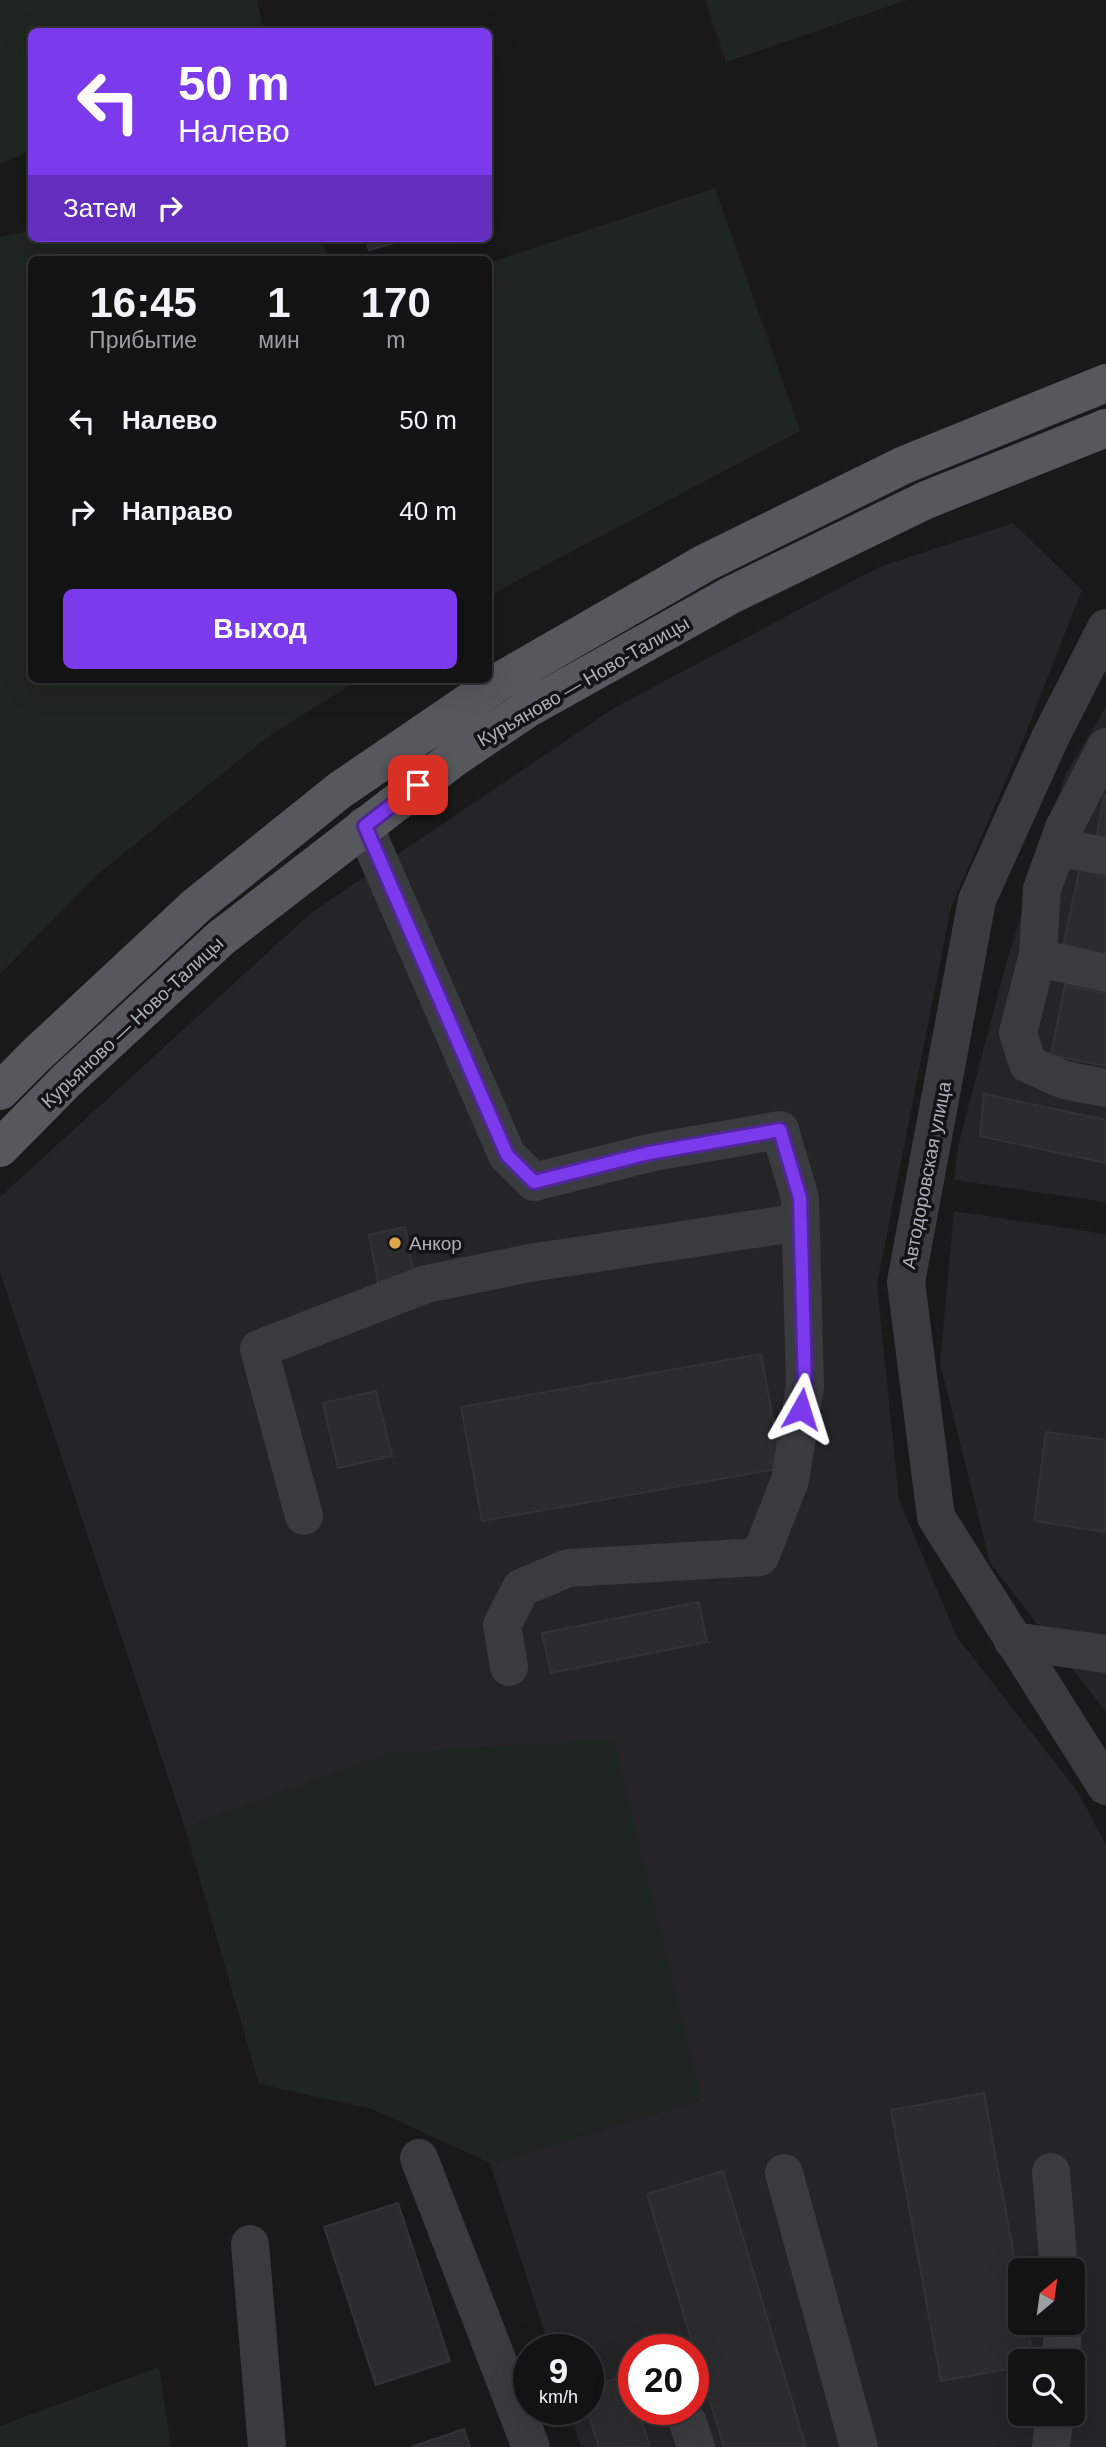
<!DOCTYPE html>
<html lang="ru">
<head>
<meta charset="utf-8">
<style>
  body { margin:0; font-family:Helvetica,sans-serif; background:#202022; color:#f1f3f6; height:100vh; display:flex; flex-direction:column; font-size:26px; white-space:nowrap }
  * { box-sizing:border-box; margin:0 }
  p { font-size:23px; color:#9d9ea0 }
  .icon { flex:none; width:38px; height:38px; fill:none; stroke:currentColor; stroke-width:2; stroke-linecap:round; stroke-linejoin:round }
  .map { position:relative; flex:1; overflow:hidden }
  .sheet { position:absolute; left:28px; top:256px; width:464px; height:427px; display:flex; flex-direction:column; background:#131314; border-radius:10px; box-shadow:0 7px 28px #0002,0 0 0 2px #323234 }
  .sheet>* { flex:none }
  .banner { position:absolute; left:28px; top:28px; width:464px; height:214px; border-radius:10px; box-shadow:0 7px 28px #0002,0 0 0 2px #323234; background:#7c3aed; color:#fff; overflow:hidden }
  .needle { width:46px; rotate:29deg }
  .tools { position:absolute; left:1008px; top:2258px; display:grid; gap:14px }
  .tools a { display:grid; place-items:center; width:77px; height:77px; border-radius:10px; background:#131314; box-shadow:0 7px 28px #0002,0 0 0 2px #323234; font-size:35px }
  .speed { position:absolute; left:513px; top:2334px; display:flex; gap:14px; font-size:35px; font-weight:700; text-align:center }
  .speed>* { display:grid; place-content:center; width:91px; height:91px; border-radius:50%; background:#131314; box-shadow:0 7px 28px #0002,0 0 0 2px #323234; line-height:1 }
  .speed small { font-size:18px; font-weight:400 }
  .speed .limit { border:10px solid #d22; background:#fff; color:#111 }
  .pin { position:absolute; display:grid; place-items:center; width:60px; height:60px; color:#fff; margin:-30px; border-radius:14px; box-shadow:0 4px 10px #0006 }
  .me { position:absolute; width:77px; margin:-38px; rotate:6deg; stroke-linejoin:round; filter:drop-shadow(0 0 5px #0008) }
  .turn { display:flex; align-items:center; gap:24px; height:147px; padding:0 35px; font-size:32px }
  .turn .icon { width:91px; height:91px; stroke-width:2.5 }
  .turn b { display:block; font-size:49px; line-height:60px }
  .then { display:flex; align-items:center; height:66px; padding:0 35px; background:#0003; gap:14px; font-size:26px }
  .eta { display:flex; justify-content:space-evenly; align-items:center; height:119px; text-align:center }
  .eta b { font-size:42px; font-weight:700; line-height:49px }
  .primary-button { display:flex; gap:14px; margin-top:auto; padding:14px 35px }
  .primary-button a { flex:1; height:80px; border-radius:10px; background:#7c3aed; color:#fff; font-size:28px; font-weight:700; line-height:80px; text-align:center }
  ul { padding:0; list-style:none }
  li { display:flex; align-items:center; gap:21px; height:91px; padding:0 35px }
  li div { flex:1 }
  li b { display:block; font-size:26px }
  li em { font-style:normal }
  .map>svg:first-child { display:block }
</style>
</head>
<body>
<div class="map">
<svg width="1106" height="2447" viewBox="0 0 1106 2447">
  <rect width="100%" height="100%" fill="#19191a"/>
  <path fill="#252527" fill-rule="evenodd" d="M 1013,523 L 1082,590 L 1021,745 L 951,907 L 877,1284 L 899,1500 L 957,1637 L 1078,1792 L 1106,1845 L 1106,2447 L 581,2447 L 569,2410 L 588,2410 L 588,2350 L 550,2350 L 490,2163 L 702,2099 L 393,1753 L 185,1828 L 0,1272 L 0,1197 L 311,913 L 614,708 L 879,567 ZM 1020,2270 L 1073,2270 L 1073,2322 L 1020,2322 ZM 634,2350 L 693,2350 L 693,2410 L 634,2410 ZM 1020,2361 L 1073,2361 L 1073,2413 L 1020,2413 Z
    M 1106,707 L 1106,1202 L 954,1180 L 958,1146 L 1007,960 L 1066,773 Z
    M 954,1211 L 1106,1234 L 1106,1712 L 990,1563 L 940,1363 Z"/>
  <path fill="#1f2520" d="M 0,0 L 257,0 L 264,31 L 32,32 L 31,151 L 0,164 Z
    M 705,0 L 907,0 L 726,62 Z
    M 715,188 L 800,431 L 514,582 L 488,598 L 488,263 Z
    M 31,230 L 32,238 L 321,238 L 329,259 L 32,259 L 32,679 L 360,679 L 269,736 L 98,874 L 0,974 L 0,237 Z
    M 614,1739 L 702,2099 L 490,2163 L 372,2109 L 259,2084 L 185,1828 L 393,1753 Z
    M 159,2367 L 171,2447 L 0,2447 L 0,2426 Z"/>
  <path fill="#2c2c2e" stroke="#333336" stroke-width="2" d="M 365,238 L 412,238 L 369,250 Z
    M 1104,795 L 1106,795 L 1106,842 L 1096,840 Z
    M 1081,863 L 1106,868 L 1106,955 L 1063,945 Z
    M 1065,985 L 1106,994 L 1106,1066 L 1051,1055 Z
    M 984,1094 L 1106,1120 L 1106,1163 L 980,1136 Z
    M 405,1227 L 414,1274 L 378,1282 L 369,1235 Z
    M 761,1354 L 782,1468 L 482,1521 L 461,1407 Z
    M 376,1391 L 392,1456 L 338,1468 L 323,1403 Z
    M 1046,1432 L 1106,1440 L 1106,1532 L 1034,1521 Z
    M 699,1602 L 707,1642 L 551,1673 L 542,1633 Z
    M 984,2093 L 1020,2288 L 1020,2322 L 1027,2322 L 1034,2361 L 1020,2361 L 1020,2367 L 941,2381 L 891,2110 Z
    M 723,2171 L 806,2447 L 724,2447 L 647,2194 Z
    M 398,2203 L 450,2361 L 376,2385 L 324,2227 Z
    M 626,2375 L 634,2397 L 634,2410 L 638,2410 L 650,2447 L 599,2447 L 587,2410 L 588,2388 Z
    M 464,2429 L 470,2447 L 411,2447 Z"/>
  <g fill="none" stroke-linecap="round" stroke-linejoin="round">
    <path stroke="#3a3b3f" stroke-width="38" d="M 1106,628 L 1050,738 L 977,900 L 906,1282 L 936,1517 L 1106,1786
      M 1106,747 L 1064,828 L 1042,889 L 1038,954 L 1018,1033 L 1028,1064 L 1064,1080 L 1106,1088
      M 364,826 L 507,1155 L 534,1182 L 649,1153 L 780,1130 L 800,1198 L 805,1386 L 790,1480 L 760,1557 L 568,1568 L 521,1588 L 502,1625 L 509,1667
      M 1057,848 L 1106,856
      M 1037,958 L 1106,973
      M 304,1516 L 259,1349 L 426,1284 L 530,1263 L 801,1222
      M 1013,1641 L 1106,1654
      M 419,2158 L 531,2447
      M 1051,2172 L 1059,2270
      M 784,2173 L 859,2447
      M 250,2244 L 267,2447
      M 1061,2361 L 1063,2322
      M 688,2423 L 696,2447
      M 1051,2447 L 1055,2413"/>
    <path stroke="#56585e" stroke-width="38" d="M 0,1091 L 35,1056 L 197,905 L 340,790 L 500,681 L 705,563 L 904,465 L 1106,383
      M 0,1148 L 67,1080 L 221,938 L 454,758 L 527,709 L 731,595 L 926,500 L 1106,428"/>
  </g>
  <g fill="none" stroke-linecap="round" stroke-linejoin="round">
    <g stroke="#51269a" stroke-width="18">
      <path id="route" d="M 418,785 L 365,826 L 507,1155 L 534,1182 L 649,1153 L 780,1130 L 800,1198 L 805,1386 L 801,1409"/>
    </g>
    <use href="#route" stroke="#7c3aed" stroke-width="12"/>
  </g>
  <circle fill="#e0a64b" stroke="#141416" stroke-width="2.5" cx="395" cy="1243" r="7"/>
  <g text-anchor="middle" stroke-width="7" stroke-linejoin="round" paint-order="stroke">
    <g font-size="19" fill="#acb1b9" stroke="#141416">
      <text transform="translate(583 681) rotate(-30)" y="7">Курьяново — Ново-Талицы</text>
      <text transform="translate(132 1022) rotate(-43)" y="7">Курьяново — Ново-Талицы</text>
      <text transform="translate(926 1175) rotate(-79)" y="7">Автодоровская улица</text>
    </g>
    <g font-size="19" fill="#acb1b9" stroke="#141416" text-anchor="start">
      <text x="409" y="1250">Анкор</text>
    </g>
  </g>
</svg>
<div class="tools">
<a><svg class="needle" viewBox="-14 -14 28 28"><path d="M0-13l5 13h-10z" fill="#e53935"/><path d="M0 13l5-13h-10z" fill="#9d9ea0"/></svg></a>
<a><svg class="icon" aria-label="search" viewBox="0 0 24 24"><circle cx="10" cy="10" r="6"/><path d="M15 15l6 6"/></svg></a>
</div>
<div class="speed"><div>9<small>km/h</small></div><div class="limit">20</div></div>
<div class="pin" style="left:418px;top:785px;background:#d93025"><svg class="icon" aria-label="arrive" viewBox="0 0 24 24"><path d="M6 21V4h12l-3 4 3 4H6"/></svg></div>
<svg class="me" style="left:801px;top:1409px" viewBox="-20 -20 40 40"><path d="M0-17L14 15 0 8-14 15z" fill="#7c3aed" stroke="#fff" stroke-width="4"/></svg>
<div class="banner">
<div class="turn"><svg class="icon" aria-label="left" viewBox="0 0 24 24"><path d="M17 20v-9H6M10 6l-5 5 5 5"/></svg><div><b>50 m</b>Налево</div></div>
<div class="then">Затем<svg class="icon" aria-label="right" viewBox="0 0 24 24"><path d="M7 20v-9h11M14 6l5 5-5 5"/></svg></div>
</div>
<section class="sheet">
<div class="eta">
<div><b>16:45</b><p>Прибытие</p></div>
<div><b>1</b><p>мин</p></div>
<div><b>170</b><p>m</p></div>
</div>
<ul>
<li><svg class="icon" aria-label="left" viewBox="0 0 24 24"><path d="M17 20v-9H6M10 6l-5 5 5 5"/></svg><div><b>Налево</b></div><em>50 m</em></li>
<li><svg class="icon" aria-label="right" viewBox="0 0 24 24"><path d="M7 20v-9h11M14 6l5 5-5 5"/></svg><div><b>Направо</b></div><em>40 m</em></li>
</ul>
<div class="primary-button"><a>Выход</a></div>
</section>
</div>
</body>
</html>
